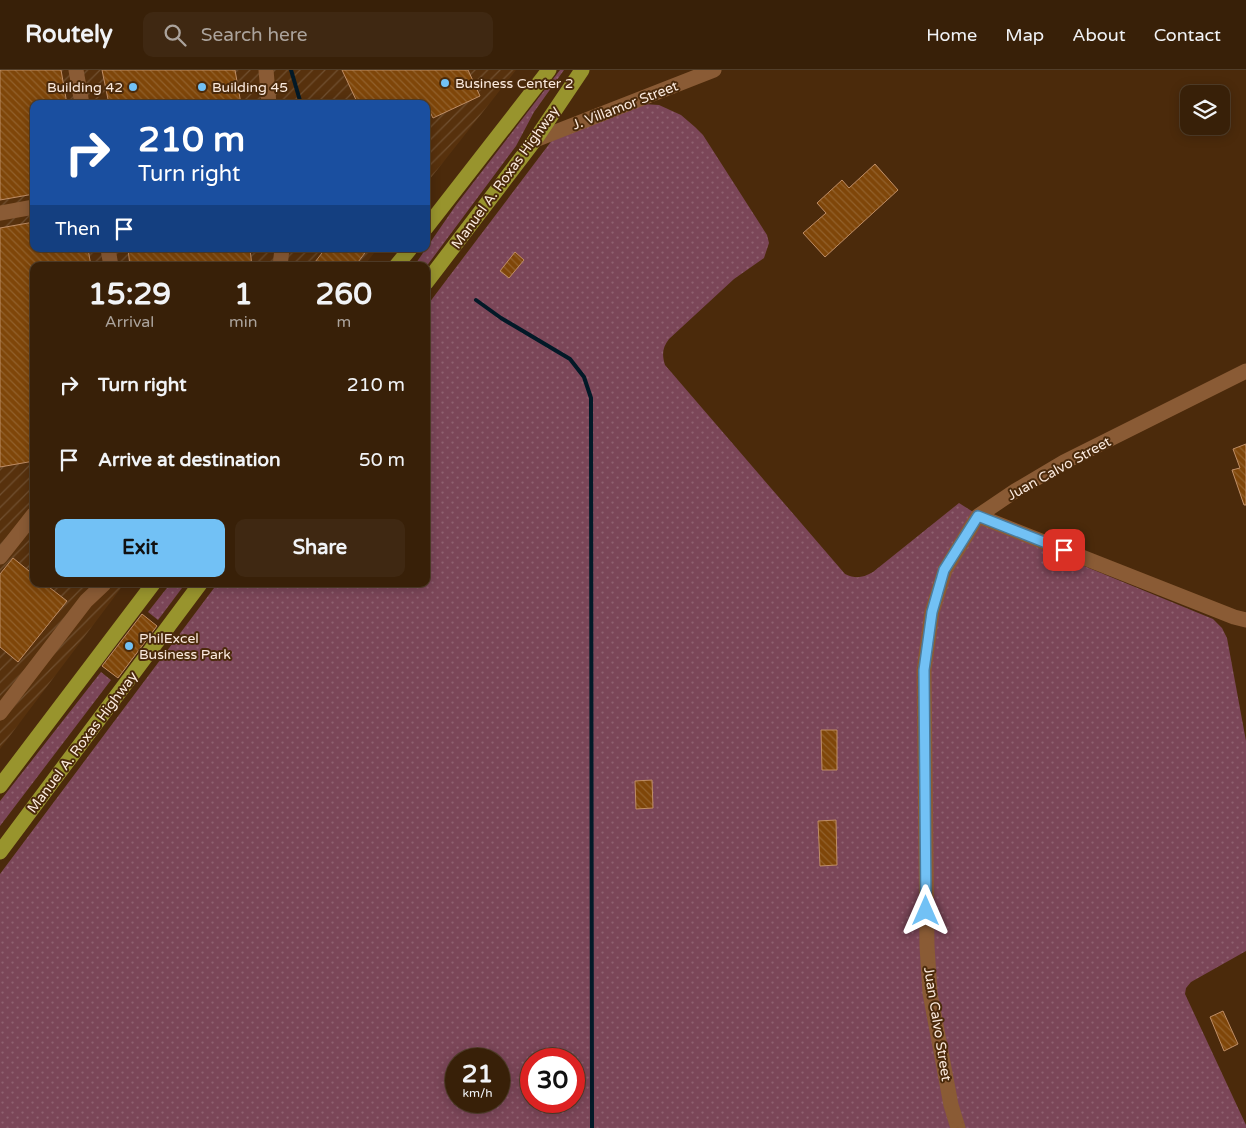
<!DOCTYPE html>
<html lang="en">
<head>
<meta charset="utf-8">
<style>
  body { margin:0; font-family:"Varela Round",sans-serif; background:#3f2812; color:#f1f3f6; height:100vh; display:flex; flex-direction:column; font-size:19px; white-space:nowrap }
  * { box-sizing:border-box; margin:0 }
  p { font-size:16px; color:#aba39c }
  .icon { flex:none; width:28px; height:28px; fill:none; stroke:currentColor; stroke-width:2; stroke-linecap:round; stroke-linejoin:round }
  .map { position:relative; flex:1; overflow:hidden }
  .side { position:absolute; left:30px; top:192px; width:400px; height:325px; display:flex; flex-direction:column; background:#382008; border-radius:10px; box-shadow:0 2px 12px #0003,0 0 0 1px #523e29 }
  .side>* { flex:none }
  .hud { position:absolute; left:30px; top:30px; width:400px; height:152px; border-radius:10px; box-shadow:0 2px 12px #0003,0 0 0 1px #523e29; background:#1a4fa0; color:#fff; overflow:hidden }
  .tools { position:absolute; left:1180px; top:15px; display:grid; gap:10px }
  .tools a { display:grid; place-items:center; width:50px; height:50px; border-radius:10px; background:#382008; box-shadow:0 2px 12px #0003,0 0 0 1px #523e29; font-size:25px }
  .speed { position:absolute; left:445px; top:978px; display:flex; gap:10px; font-size:25px; font-weight:700; text-align:center }
  .speed>* { display:grid; place-content:center; width:65px; height:65px; border-radius:50%; background:#382008; box-shadow:0 2px 12px #0003,0 0 0 1px #523e29; line-height:1 }
  .speed small { font-size:12px; font-weight:400 }
  .speed .limit { border:8px solid #d22; background:#fff; color:#111 }
  .pin { position:absolute; display:grid; place-items:center; width:42px; height:42px; color:#fff; margin:-21px; border-radius:10px; box-shadow:0 2px 8px #0006 }
  .me { position:absolute; width:55px; margin:-28px; rotate:0deg; stroke-linejoin:round; filter:drop-shadow(0 0 4px #0008) }
  .turn { display:flex; align-items:center; gap:18px; height:105px; padding:0 25px; font-size:22px }
  .turn .icon { width:65px; height:65px; stroke-width:2.5 }
  .turn b { display:block; font-size:35px; line-height:42px }
  .then { display:flex; align-items:center; height:48px; padding:0 25px; background:#0003; gap:10px; font-size:19px }
  .eta { display:flex; justify-content:space-evenly; align-items:center; height:85px; text-align:center }
  .eta b { font-size:30px; font-weight:700; line-height:35px }
  .cta { display:flex; gap:10px; margin-top:auto; padding:10px 25px }
  .cta a { flex:1; height:58px; border-radius:10px; background:#72c1f5; color:#111; font-size:20px; font-weight:700; line-height:58px; text-align:center }
  .cta a+a { background:#3f2812; color:#f1f3f6 }
  ul { padding:0; list-style:none }
  li { display:flex; align-items:center; gap:15px; height:75px; padding:0 25px }
  li div { flex:1 }
  li b { display:block; font-size:19px }
  li em { font-style:normal }
  header { display:flex; align-items:center; gap:30px; box-sizing:border-box; height:70px; padding:0 25px; background:#382008; border-bottom:1px solid #523e29 }
  header strong { font-size:24px }
  nav { display:flex; gap:28px; margin-inline-start:auto; font-size:18px }
  .search { width:350px; height:45px; background:#3f2812; display:flex; align-items:center; gap:12px; box-sizing:border-box; padding:0 18px; border-radius:10px; color:#aba39c; font-size:19px }
  .map>svg:first-child { display:block }
</style>
</head>
<body>
<header>
<strong>Routely</strong>
<div class="search"><svg class="icon" aria-label="search" viewBox="0 0 24 24"><circle cx="10" cy="10" r="6"/><path d="M15 15l6 6"/></svg>Search here</div>
<nav><a>Home</a><a>Map</a><a>About</a><a>Contact</a></nav>
</header>
<div class="map">
<svg width="1246" height="1058" viewBox="0 0 1246 1058">
  <defs>
    <pattern id="industrial-furrows" width="10" height="10" patternUnits="userSpaceOnUse" patternTransform="scale(1.25)"><rect width="10" height="10" fill="#57310d"/><path d="M-1 1l2-2M0 10L10 0M9 11l2-2" fill="none" stroke="#704f30"/></pattern>
    <pattern id="grass-dots" width="8" height="8" patternUnits="userSpaceOnUse" patternTransform="scale(1.25)"><rect width="8" height="8" fill="#7b4658"/><path d="M2 2h.1M6 6h.1" fill="none" stroke="#8f6170" stroke-width="1.8" stroke-linecap="round"/></pattern>
    <pattern id="building-back-hatch" width="6" height="6" patternUnits="userSpaceOnUse" patternTransform="scale(1.25)"><rect width="6" height="6" fill="#7f4609"/><path d="M-1 5l2 2M0 0l6 6M5-1l2 2" fill="none" stroke="#92612c"/></pattern>
  </defs>
  <rect width="100%" height="100%" fill="#4b2a0b"/>
  <path fill="url(#industrial-furrows)" d="M 0,0 L 516,0 L 426,114 L 426,34 L 34,34 L 34,179 L 377,179 L 364,196 L 34,196 L 34,514 L 124,514 L 0,679 Z"/>
  <path fill="url(#grass-dots)" fill-rule="evenodd" d="M 560,0 L 564,0 L 534,42 L 516,76 L 426,197 L 414,196 L 456,135 Z
    M 643,34 L 659,35 L 681,45 L 695,57 L 703,65 L 767,165 L 769,173 L 764,188 L 734,209 L 669,269 C 662,278 662,285 665,295 L 845,504 C 856,509 862,508 873,502 L 959,433 L 1011,466 L 1213,549 L 1222,558 L 1227,568 L 1246,671 L 1246,881 L 1191,912 L 1186,918 L 1185,924 L 1246,1055 L 1246,1058 L 0,1058 L 0,804 L 217,514 L 426,514 L 426,237 L 553,69 ZM 456,989 L 499,989 L 499,1031 L 456,1031 ZM 531,989 L 574,989 L 574,1031 L 531,1031 Z
    M 170,514 L 185,514 L 158,550 L 148,542 Z
    M 101,602 L 111,610 L 0,756 L 0,731 Z"/>
  <g fill="none" stroke-linecap="round" stroke-linejoin="round">
    <path stroke="#021927" stroke-width="4" d="M 291,0 L 301,34
      M 476,230 L 501,248 L 570,289 L 584,307 L 591,328 L 592,1058"/>
  </g>
  <path fill="url(#building-back-hatch)" stroke="#bf8d65" d="M 0,0 L 61,0 L 67,34 L 34,34 L 34,124 L 0,130 Z
    M 102,0 L 235,0 L 241,34 L 109,34 Z
    M 342,0 L 468,0 L 480,26 L 433,48 L 426,34 L 358,34 Z
    M 875,94 L 898,120 L 825,187 L 803,163 L 826,143 L 817,133 L 842,110 L 849,118 Z
    M 34,152 L 34,179 L 88,179 L 91,196 L 34,196 L 34,323 L 32,323 L 34,336 L 34,391 L 0,397 L 0,158 Z
    M 128,179 L 250,179 L 252,196 L 130,196 Z
    M 325,179 L 368,179 L 355,196 L 312,196 Z
    M 515,182 L 524,190 L 509,208 L 500,201 Z
    M 1246,374 L 1246,435 L 1244,435 L 1232,400 L 1240,398 L 1233,379 Z
    M 13,488 L 34,505 L 34,514 L 45,514 L 67,531 L 18,592 L 0,577 L 0,504 Z
    M 142,544 L 157,556 L 118,608 L 102,596 Z
    M 821,660 L 837,660 L 837,700 L 822,700 Z
    M 652,710 L 653,738 L 636,739 L 635,711 Z
    M 836,750 L 837,795 L 820,796 L 818,751 Z
    M 1223,941 L 1238,974 L 1224,981 L 1210,947 Z"/>
  <g fill="none" stroke-linecap="round" stroke-linejoin="round">
    <path stroke="#8a5b35" stroke-width="15" d="M 76,0 L 82,34
      M 266,0 L 269,34
      M 535,70 L 714,0
      M 0,143 L 34,137
      M 108,179 L 111,196
      M 280,196 L 282,179
      M 978,446 L 1234,547 L 1246,550
      M 0,487 L 34,444
      M 0,643 L 86,531 L 104,514
      M 958,1058 L 951,1035 L 930,923 L 927,876 L 924,600 L 932,542 L 945,500 L 978,446 L 1015,421 L 1064,392 L 1246,301"/>
    <path stroke="#98942d" stroke-width="15" d="M 426,158 L 549,0
      M 396,196 L 410,179
      M 426,213 L 535,70 L 582,0
      M 0,716 L 153,514
      M 0,782 L 200,514"/>
  </g>
  <g fill="none" stroke-linecap="round" stroke-linejoin="round">
    <g stroke="#4a7d9f" stroke-width="12">
      <path id="route" d="M 926,841 L 924,600 L 932,542 L 944,500 L 978,446 L 1064,480"/>
    </g>
    <use href="#route" stroke="#72c1f5" stroke-width="9"/>
  </g>
  <g fill="#72c1f5" stroke="#4b2a0b" stroke-width="2">
    <circle cx="445" cy="13" r="5"/>
    <circle cx="133" cy="17" r="5"/>
    <circle cx="202" cy="17" r="5"/>
    <circle cx="129" cy="576" r="5"/>
  </g>
  <g text-anchor="middle" stroke-width="4" stroke-linejoin="round" paint-order="stroke">
    <g font-size="14" fill="#fbeade" stroke="#4b2a0b" text-anchor="start">
      <text x="455" y="18">Business Center 2</text>
      <text x="123" y="22" text-anchor="end">Building 42</text>
      <text x="212" y="22">Building 45</text>
      <text x="139" y="573">PhilExcel<tspan x="139" dy="16">Business Park</tspan></text>
    </g>
    <g font-size="14" fill="#fbeade" stroke="#4b2a0b">
      <text transform="translate(625 35) rotate(-21)" y="5">J. Villamor Street</text>
      <text transform="translate(505 107) rotate(-54)" y="5">Manuel A. Roxas Highway</text>
      <text transform="translate(1059 398) rotate(-29)" y="5">Juan Calvo Street</text>
      <text transform="translate(82 672) rotate(-53)" y="5">Manuel A. Roxas Highway</text>
      <text transform="translate(938 954) rotate(81)" y="5">Juan Calvo Street</text>
    </g>
  </g>
</svg>
<div class="tools">
<a><svg class="icon" aria-label="layers" viewBox="0 0 24 24"><path d="M12 4l9 5-9 5-9-5zM3 14l9 5 9-5"/></svg></a>
</div>
<div class="speed"><div>21<small>km/h</small></div><div class="limit">30</div></div>
<div class="pin" style="left:1064px;top:480px;background:#d93025"><svg class="icon" aria-label="arrive" viewBox="0 0 24 24"><path d="M6 21V4h12l-3 4 3 4H6"/></svg></div>
<svg class="me" style="left:926px;top:841px" viewBox="-20 -20 40 40"><path d="M0-17L14 15 0 8-14 15z" fill="#72c1f5" stroke="#fff" stroke-width="4"/></svg>
<div class="hud">
<div class="turn"><svg class="icon" aria-label="right" viewBox="0 0 24 24"><path d="M7 20v-9h11M14 6l5 5-5 5"/></svg><div><b>210 m</b>Turn right</div></div>
<div class="then">Then<svg class="icon" aria-label="arrive" viewBox="0 0 24 24"><path d="M6 21V4h12l-3 4 3 4H6"/></svg></div>
</div>
<section class="side">
<div class="eta">
<div><b>15:29</b><p>Arrival</p></div>
<div><b>1</b><p>min</p></div>
<div><b>260</b><p>m</p></div>
</div>
<ul>
<li><svg class="icon" aria-label="right" viewBox="0 0 24 24"><path d="M7 20v-9h11M14 6l5 5-5 5"/></svg><div><b>Turn right</b></div><em>210 m</em></li>
<li><svg class="icon" aria-label="arrive" viewBox="0 0 24 24"><path d="M6 21V4h12l-3 4 3 4H6"/></svg><div><b>Arrive at destination</b></div><em>50 m</em></li>
</ul>
<div class="cta"><a>Exit</a><a>Share</a></div>
</section>
</div>
</body>
</html>
